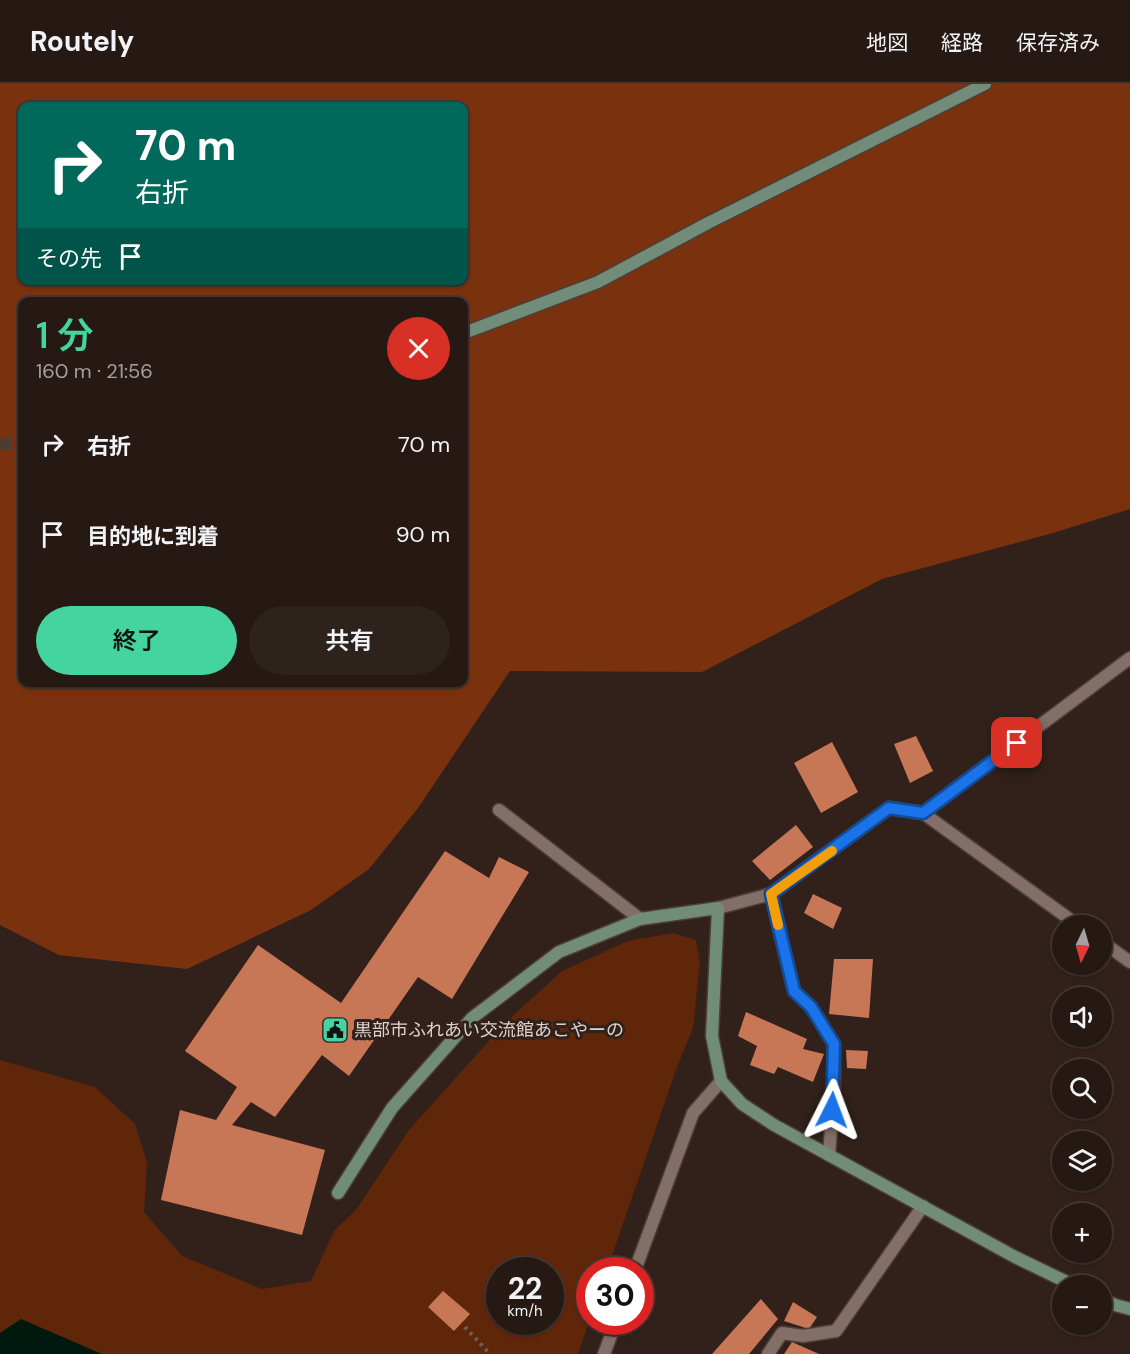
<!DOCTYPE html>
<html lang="ja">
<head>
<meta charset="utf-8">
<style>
  body { margin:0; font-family:"DM Sans","Noto Sans JP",sans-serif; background:#2e221d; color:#f1f3f6; height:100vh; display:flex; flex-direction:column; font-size:22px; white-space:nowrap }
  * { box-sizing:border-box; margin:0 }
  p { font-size:20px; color:#a4a0a0 }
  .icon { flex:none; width:33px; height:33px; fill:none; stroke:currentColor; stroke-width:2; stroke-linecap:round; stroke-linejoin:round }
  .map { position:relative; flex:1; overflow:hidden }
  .panel { position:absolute; left:18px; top:213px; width:450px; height:390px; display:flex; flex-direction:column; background:#261914; border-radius:12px; box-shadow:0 2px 4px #0004,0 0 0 2px #423834 }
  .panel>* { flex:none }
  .top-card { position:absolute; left:18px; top:18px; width:450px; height:183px; border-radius:12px; box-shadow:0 2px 4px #0004,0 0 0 2px #423834; background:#00695c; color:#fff; overflow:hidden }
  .needle { width:39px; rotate:185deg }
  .controls { position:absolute; left:1052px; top:831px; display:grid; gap:12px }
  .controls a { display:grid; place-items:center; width:60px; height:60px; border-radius:50%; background:#261914; box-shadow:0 2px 4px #0004,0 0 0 2px #423834; font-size:30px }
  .speed { position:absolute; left:486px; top:1173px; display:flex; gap:12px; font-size:30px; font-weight:700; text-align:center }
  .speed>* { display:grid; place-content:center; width:78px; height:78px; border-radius:50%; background:#261914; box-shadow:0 2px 4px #0004,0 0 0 2px #423834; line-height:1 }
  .speed small { font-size:15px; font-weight:400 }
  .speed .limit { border:9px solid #d22; background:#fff; color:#111 }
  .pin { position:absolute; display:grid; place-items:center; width:51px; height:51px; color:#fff; margin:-26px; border-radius:12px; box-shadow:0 3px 9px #0006 }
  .me { position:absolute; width:66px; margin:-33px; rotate:3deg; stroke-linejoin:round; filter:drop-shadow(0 0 4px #0008) }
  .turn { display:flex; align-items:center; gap:21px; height:126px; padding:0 18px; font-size:27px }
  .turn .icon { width:78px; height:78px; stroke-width:2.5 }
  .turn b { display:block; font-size:42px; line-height:51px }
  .then { display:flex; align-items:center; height:57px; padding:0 18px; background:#0003; gap:12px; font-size:22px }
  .round { display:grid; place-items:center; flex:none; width:63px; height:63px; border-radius:32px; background:#2e221d }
  .overview { display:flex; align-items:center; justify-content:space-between; height:102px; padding:0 18px }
  h1 { font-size:36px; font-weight:600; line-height:45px; color:#43d4a0 }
  .button { display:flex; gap:12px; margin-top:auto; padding:12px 18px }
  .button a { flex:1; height:69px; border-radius:36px; background:#43d4a0; color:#111; font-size:24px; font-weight:600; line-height:69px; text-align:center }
  .button a+a { background:#2e221d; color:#f1f3f6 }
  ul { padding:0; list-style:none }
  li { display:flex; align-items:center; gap:18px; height:90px; padding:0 18px }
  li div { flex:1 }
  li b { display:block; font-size:22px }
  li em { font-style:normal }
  header { display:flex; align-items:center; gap:36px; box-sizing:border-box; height:84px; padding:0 30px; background:#261914; border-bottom:2px solid #423834 }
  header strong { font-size:28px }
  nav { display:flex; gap:33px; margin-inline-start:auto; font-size:21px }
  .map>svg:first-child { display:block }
</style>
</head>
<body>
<header>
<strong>Routely</strong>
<nav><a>地図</a><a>経路</a><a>保存済み</a></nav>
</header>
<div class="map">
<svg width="1130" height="1270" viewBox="0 0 1130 1270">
  <rect width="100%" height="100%" fill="#32211a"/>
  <path fill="#602609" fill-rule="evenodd" d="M 673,849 L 696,856 L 700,879 L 693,944 L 677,983 L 607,1186 L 590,1186 L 589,1237 L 578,1270 L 0,1270 L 0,976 L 95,1003 L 135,1040 L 147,1078 L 144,1128 L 182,1172 L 262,1205 L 311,1197 L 334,1147 L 356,1126 L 409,1046 L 505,939 L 562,887 L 628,857 ZM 500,1186 L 550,1186 L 550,1238 L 500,1238 Z"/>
  <path fill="#7a320e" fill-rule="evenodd" d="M 0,0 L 1130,0 L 1130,425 L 1053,449 L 882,495 L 702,588 L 510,587 L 418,724 L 369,785 L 311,826 L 187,885 L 59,871 L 0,841 ZM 22,22 L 464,22 L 464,196 L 22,196 ZM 22,218 L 464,218 L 464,598 L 22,598 Z"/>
  <path fill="#00190e" d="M 21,1235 L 102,1270 L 0,1270 L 0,1249 Z"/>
  <path fill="#c77756" d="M 916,652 L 933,687 L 910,699 L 894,660 Z
    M 832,658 L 858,708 L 821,729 L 794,679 Z
    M 796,741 L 813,763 L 770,796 L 752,777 Z
    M 445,767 L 489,794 L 499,773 L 529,788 L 452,915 L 418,893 L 349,992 L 322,971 L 275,1033 L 251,1018 L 232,1041 L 325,1066 L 302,1151 L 161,1116 L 180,1026 L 216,1036 L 237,1003 L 185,967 L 258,861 L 341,919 Z
    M 813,810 L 842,824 L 833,845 L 804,829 Z
    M 834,875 L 873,875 L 869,934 L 829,930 Z
    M 746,928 L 807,955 L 803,965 L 824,970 L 813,998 L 778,983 L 774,990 L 750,981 L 757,962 L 738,952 Z
    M 846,966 L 868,967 L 866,985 L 847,984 Z
    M 443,1207 L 470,1230 L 454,1247 L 428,1223 Z
    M 761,1215 L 778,1235 L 749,1270 L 712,1270 Z
    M 793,1218 L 817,1233 L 809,1245 L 784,1237 Z
    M 792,1258 L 819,1270 L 784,1270 Z"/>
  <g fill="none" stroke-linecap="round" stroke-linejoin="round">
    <path stroke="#4c3c35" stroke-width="12" stroke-dasharray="12 6" stroke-linecap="butt" d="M 0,361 L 22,357"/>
    <g stroke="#4c3e39" stroke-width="15">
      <path id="street" d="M 499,726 L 640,835
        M 923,729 L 1130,574
        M 771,810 L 794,907 L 811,923 L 834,960 L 834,1004 L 829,1071
        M 718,824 L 771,810 L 889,724 L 923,729 L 1079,842
        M 1101,857 L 1130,878
        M 635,1186 L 693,1029 L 721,997
        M 604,1270 L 616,1238
        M 768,1270 L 782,1249 L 803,1252 L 836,1247 L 923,1122"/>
    </g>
    <g stroke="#4c3e39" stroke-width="15">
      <path id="secondary" d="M 464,249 L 598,198 L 708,139 L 985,0
        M 338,1109 L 392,1024 L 472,934 L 559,868 L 640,835 L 718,824 L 712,952 L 721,997 L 742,1020 L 774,1041 L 1015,1173 L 1075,1202
        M 1101,1214 L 1115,1221 L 1130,1225"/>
    </g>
    <path stroke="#6f605a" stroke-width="4" stroke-dasharray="3 4.5" stroke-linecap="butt" d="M 465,1243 L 490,1270"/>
    <use href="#street" stroke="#836f67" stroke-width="12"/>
    <use href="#secondary" stroke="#718c78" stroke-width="12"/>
  </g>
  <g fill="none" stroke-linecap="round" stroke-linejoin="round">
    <g stroke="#114b97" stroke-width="15">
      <path id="route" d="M 832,1026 L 834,960 L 811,923 L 794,907 L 771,810 L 889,724 L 923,729 L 1017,659"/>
    </g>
    <use href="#route" stroke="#1a73e8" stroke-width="10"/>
    <path stroke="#f59e0b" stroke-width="10" d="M 778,841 L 771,810 L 832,767"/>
  </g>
  <defs>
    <g id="civic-square" transform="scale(1.35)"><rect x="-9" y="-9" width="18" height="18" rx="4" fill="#43d4a0" stroke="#32211a"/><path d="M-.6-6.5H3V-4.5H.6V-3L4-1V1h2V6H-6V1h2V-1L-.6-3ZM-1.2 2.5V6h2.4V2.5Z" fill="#111"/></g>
  </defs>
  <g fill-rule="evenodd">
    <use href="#civic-square" x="335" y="946"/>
  </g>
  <g text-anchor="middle" stroke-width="6" stroke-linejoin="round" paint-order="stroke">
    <g font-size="18" fill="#ded2ce" stroke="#32211a" text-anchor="start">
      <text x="354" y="952">黒部市ふれあい交流館あこやーの</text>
    </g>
  </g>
</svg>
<div class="controls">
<a><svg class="needle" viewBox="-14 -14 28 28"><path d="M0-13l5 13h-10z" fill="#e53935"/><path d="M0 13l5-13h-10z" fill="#a4a0a0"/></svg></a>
<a><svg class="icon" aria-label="sound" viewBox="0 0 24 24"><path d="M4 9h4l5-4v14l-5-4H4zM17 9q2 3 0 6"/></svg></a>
<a><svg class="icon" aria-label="search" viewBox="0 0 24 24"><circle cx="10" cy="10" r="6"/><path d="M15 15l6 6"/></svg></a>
<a><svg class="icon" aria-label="layers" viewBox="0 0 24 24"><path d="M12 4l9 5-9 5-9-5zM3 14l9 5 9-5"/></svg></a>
<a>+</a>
<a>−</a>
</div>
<div class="speed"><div>22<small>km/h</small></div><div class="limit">30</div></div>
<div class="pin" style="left:1017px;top:659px;background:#d93025"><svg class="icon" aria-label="arrive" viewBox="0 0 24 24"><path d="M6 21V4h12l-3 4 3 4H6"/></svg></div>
<svg class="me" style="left:832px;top:1026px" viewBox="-20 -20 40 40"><path d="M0-17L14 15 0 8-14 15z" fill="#1a73e8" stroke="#fff" stroke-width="4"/></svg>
<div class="top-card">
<div class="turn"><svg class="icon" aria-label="right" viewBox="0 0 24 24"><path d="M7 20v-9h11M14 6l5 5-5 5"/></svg><div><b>70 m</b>右折</div></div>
<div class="then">その先<svg class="icon" aria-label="arrive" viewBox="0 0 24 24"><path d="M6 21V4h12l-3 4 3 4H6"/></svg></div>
</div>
<section class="panel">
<div class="overview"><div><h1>1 分</h1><p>160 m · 21:56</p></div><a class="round" style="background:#d93025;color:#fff"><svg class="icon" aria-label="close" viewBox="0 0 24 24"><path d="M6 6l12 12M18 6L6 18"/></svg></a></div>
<ul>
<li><svg class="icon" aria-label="right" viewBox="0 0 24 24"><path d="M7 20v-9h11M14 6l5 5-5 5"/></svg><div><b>右折</b></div><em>70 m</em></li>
<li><svg class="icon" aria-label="arrive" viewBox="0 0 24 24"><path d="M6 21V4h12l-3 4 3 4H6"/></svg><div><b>目的地に到着</b></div><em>90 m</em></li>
</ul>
<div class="button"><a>終了</a><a>共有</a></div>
</section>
</div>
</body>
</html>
